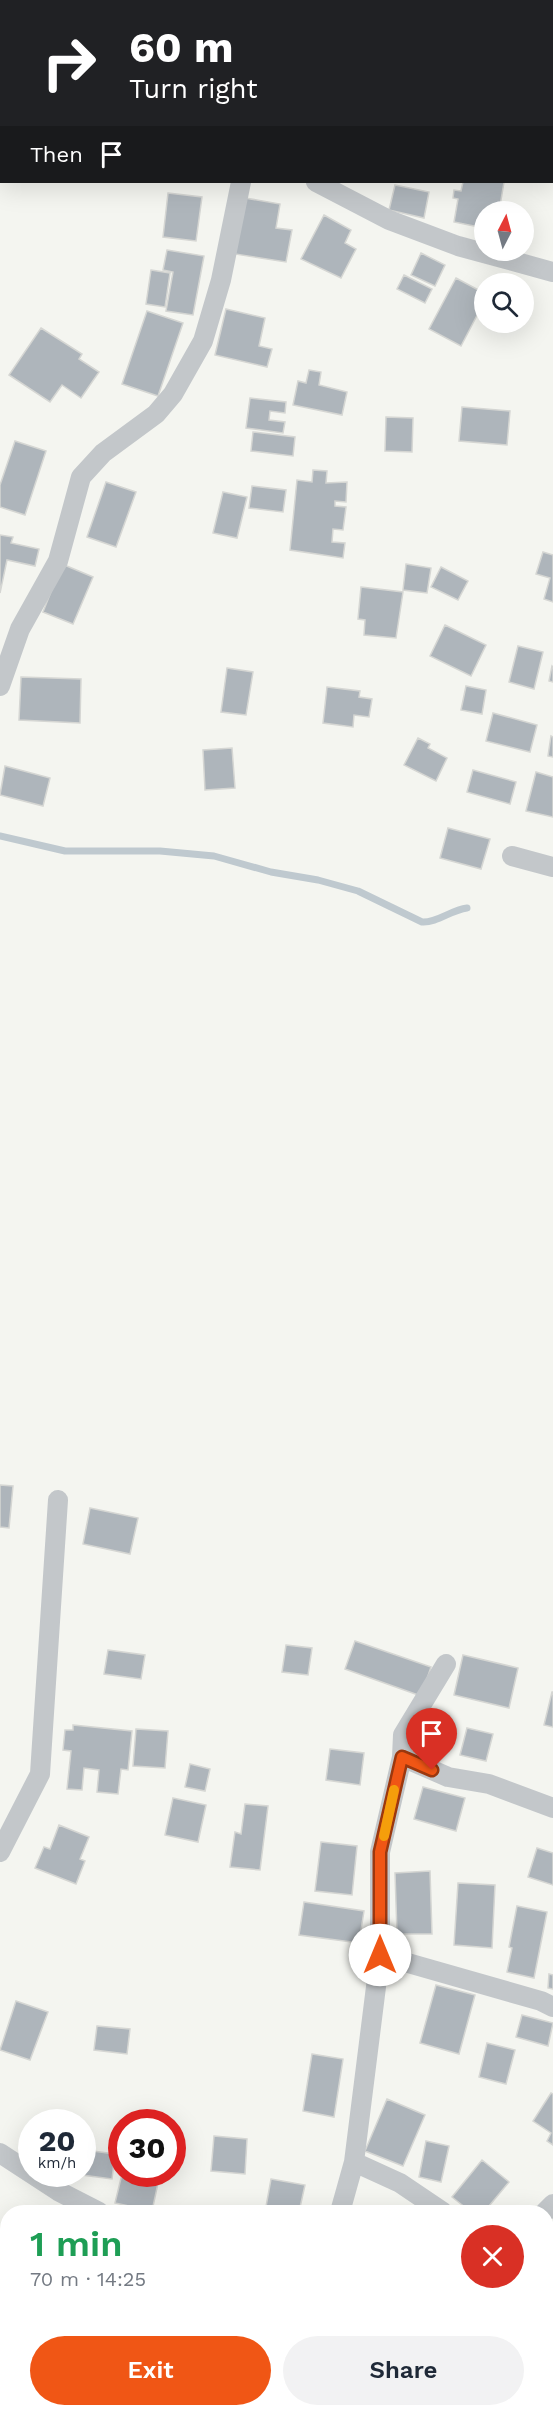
<!DOCTYPE html>
<html lang="en">
<head>
<meta charset="utf-8">
<style>
  body { margin:0; font-family:"Work Sans",sans-serif; background:#f2f2f3; color:#1f2937; height:100vh; display:flex; flex-direction:column; font-size:22px; white-space:nowrap }
  * { box-sizing:border-box; margin:0 }
  p { font-size:20px; color:#747a83 }
  .icon { flex:none; width:33px; height:33px; fill:none; stroke:currentColor; stroke-width:2; stroke-linecap:round; stroke-linejoin:round }
  .map { position:relative; flex:1; overflow:hidden }
  .details { position:absolute; left:0px; top:2205px; width:554px; height:212px; display:flex; flex-direction:column; background:#fff; border-radius:24px 24px 0 0; box-shadow:0 6px 24px #0002 }
  .details>* { flex:none }
  .hud { position:absolute; left:0px; top:0px; width:554px; height:183px; box-shadow:0 6px 24px #0002; background:#202124; color:#fff; overflow:hidden }
  .needle { width:39px; rotate:6deg }
  .fabs { position:absolute; left:474px; top:201px; display:grid; gap:12px }
  .fabs a { display:grid; place-items:center; width:60px; height:60px; border-radius:50%; background:#fff; box-shadow:0 6px 24px #0002; font-size:30px }
  .speed { position:absolute; left:18px; top:2109px; display:flex; gap:12px; font-size:30px; font-weight:700; text-align:center }
  .speed>* { display:grid; place-content:center; width:78px; height:78px; border-radius:50%; background:#fff; box-shadow:0 6px 24px #0002; line-height:1 }
  .speed small { font-size:15px; font-weight:400 }
  .speed .limit { border:9px solid #d22; background:#fff; color:#111 }
  .pin { position:absolute; display:grid; place-items:center; width:51px; height:51px; color:#fff; margin:-62px -26px; border-radius:50% 50% 50% 0; rotate:-45deg; box-shadow:0 0 6px #0007 }
  .pin .icon { rotate:45deg }
  .me { position:absolute; width:66px; margin:-33px; rotate:0deg; stroke-linejoin:round; filter:drop-shadow(0 0 4px #0008) }
  .turn { display:flex; align-items:center; gap:21px; height:126px; padding:0 30px; font-size:27px }
  .turn .icon { width:78px; height:78px; stroke-width:2.5 }
  .turn b { display:block; font-size:42px; line-height:51px }
  .then { display:flex; align-items:center; height:57px; padding:0 30px; background:#0003; gap:12px; font-size:22px }
  .round { display:grid; place-items:center; flex:none; width:63px; height:63px; border-radius:32px; background:#f2f2f3 }
  .summary { display:flex; align-items:center; justify-content:space-between; height:102px; padding:0 30px }
  h1 { font-size:36px; font-weight:600; line-height:45px; color:#1e9e55 }
  .action { display:flex; gap:12px; margin-top:auto; padding:12px 30px }
  .action a { flex:1; height:69px; border-radius:36px; background:#f05615; color:#fff; font-size:24px; font-weight:600; line-height:69px; text-align:center }
  .action a+a { background:#f2f2f3; color:#1f2937 }
  .map>svg:first-child { display:block }
</style>
</head>
<body>
<div class="map">
<svg width="553" height="2416" viewBox="0 0 553 2416">
  <rect width="100%" height="100%" fill="#f4f5f0"/>
  <g fill="none" stroke-linecap="round" stroke-linejoin="round">
    <path stroke="#bfc9cf" stroke-width="7" d="M 0,836 L 65,851 L 160,851 L 214,856 L 271,872 L 318,880 L 358,891 L 422,922 C 437,923 451,910 467,908"/>
  </g>
  <path fill="#aeb5bb" stroke="#d5d6d3" stroke-width="1.5" d="M 463,182 L 504,182 L 499,212 L 484,212 L 484,228 L 454,222 L 458,199 L 453,198 L 454,190 L 461,191 Z
    M 395,185 L 429,192 L 424,218 L 389,210 Z
    M 168,193 L 202,197 L 196,241 L 163,237 Z
    M 245,198 L 280,204 L 276,228 L 292,230 L 286,262 L 235,254 Z
    M 324,215 L 351,230 L 345,243 L 356,249 L 341,278 L 301,259 Z
    M 167,250 L 204,256 L 193,315 L 166,311 L 173,272 L 163,270 Z
    M 421,253 L 445,265 L 435,286 L 411,275 Z
    M 151,270 L 170,273 L 165,307 L 146,304 Z
    M 404,275 L 432,289 L 425,303 L 397,289 Z
    M 456,278 L 484,293 L 484,302 L 461,346 L 429,329 Z
    M 226,309 L 265,318 L 259,346 L 272,349 L 267,367 L 215,355 Z
    M 147,311 L 183,323 L 158,396 L 122,384 Z
    M 41,328 L 82,354 L 79,359 L 99,372 L 81,398 L 62,385 L 50,402 L 9,375 Z
    M 309,370 L 321,372 L 319,385 L 347,392 L 342,415 L 293,405 L 298,381 L 306,383 Z
    M 250,398 L 286,402 L 285,413 L 270,411 L 269,420 L 285,422 L 283,433 L 246,428 Z
    M 462,407 L 510,411 L 507,445 L 459,441 Z
    M 386,417 L 413,418 L 412,452 L 385,451 Z
    M 253,432 L 295,437 L 293,456 L 251,451 Z
    M 15,441 L 46,451 L 25,515 L 0,507 L 0,485 Z
    M 313,470 L 327,471 L 326,483 L 347,482 L 346,502 L 335,501 L 335,506 L 346,507 L 343,530 L 333,529 L 332,542 L 345,543 L 343,558 L 290,550 L 297,480 L 312,482 Z
    M 106,482 L 136,492 L 116,547 L 87,537 Z
    M 252,486 L 286,490 L 283,512 L 249,508 Z
    M 223,492 L 247,497 L 237,538 L 213,533 Z
    M 0,535 L 13,537 L 11,543 L 39,549 L 35,566 L 7,560 L 0,593 Z
    M 543,552 L 553,555 L 553,602 L 544,599 L 550,578 L 536,574 Z
    M 62,564 L 93,577 L 73,624 L 43,612 Z
    M 406,564 L 431,568 L 427,593 L 403,590 Z
    M 441,567 L 468,581 L 458,600 L 431,587 Z
    M 361,587 L 403,592 L 396,638 L 364,635 L 365,620 L 358,619 Z
    M 445,625 L 486,645 L 471,676 L 430,656 Z
    M 518,646 L 543,652 L 534,689 L 509,682 Z
    M 552,666 L 553,667 L 553,682 L 549,681 Z
    M 227,668 L 253,672 L 246,715 L 221,712 Z
    M 21,677 L 81,679 L 80,723 L 19,720 Z
    M 466,686 L 486,690 L 482,714 L 461,710 Z
    M 327,687 L 360,691 L 359,697 L 372,699 L 369,717 L 354,715 L 353,727 L 323,723 Z
    M 493,713 L 537,725 L 530,752 L 486,741 Z
    M 551,736 L 553,737 L 553,757 L 548,756 Z
    M 418,738 L 430,744 L 428,748 L 447,758 L 436,781 L 404,765 Z
    M 232,748 L 235,788 L 205,790 L 203,750 Z
    M 5,766 L 50,778 L 43,806 L 0,795 Z
    M 473,770 L 516,782 L 510,804 L 467,792 Z
    M 536,772 L 553,777 L 553,817 L 526,811 Z
    M 448,828 L 490,839 L 481,869 L 440,858 Z
    M 0,1485 L 13,1486 L 9,1528 L 0,1527 Z
    M 90,1508 L 138,1518 L 130,1554 L 83,1544 Z
    M 355,1641 L 431,1667 L 421,1696 L 345,1669 Z
    M 286,1645 L 312,1648 L 308,1675 L 282,1672 Z
    M 108,1650 L 145,1655 L 141,1679 L 104,1674 Z
    M 463,1655 L 518,1668 L 509,1708 L 454,1695 Z
    M 552,1692 L 553,1692 L 553,1727 L 544,1725 Z
    M 73,1725 L 132,1731 L 128,1770 L 121,1769 L 118,1794 L 97,1792 L 99,1770 L 84,1768 L 82,1790 L 67,1789 L 71,1751 L 63,1750 L 65,1730 L 73,1730 Z
    M 467,1728 L 493,1734 L 486,1761 L 460,1755 Z
    M 136,1729 L 168,1731 L 165,1768 L 133,1766 Z
    M 330,1749 L 364,1753 L 360,1785 L 326,1780 Z
    M 190,1764 L 210,1769 L 205,1791 L 185,1787 Z
    M 423,1787 L 465,1798 L 456,1831 L 414,1819 Z
    M 173,1798 L 206,1805 L 198,1842 L 165,1835 Z
    M 245,1804 L 268,1806 L 260,1870 L 230,1867 L 235,1832 L 241,1834 Z
    M 59,1825 L 89,1837 L 80,1859 L 85,1861 L 76,1884 L 35,1868 L 44,1847 L 50,1849 Z
    M 321,1842 L 357,1846 L 352,1895 L 315,1891 Z
    M 537,1848 L 553,1853 L 553,1885 L 528,1877 Z
    M 430,1871 L 432,1934 L 397,1934 L 395,1873 Z
    M 458,1883 L 495,1885 L 492,1948 L 454,1945 Z
    M 304,1902 L 364,1911 L 359,1943 L 299,1935 Z
    M 517,1906 L 547,1912 L 534,1978 L 507,1972 L 512,1948 L 509,1947 Z
    M 549,1974 L 553,1975 L 553,1989 L 548,1988 Z
    M 436,1985 L 475,1995 L 459,2054 L 420,2043 Z
    M 16,2001 L 48,2012 L 30,2060 L 0,2050 Z
    M 522,2015 L 553,2023 L 548,2046 L 516,2037 Z
    M 97,2026 L 130,2029 L 127,2054 L 94,2050 Z
    M 487,2043 L 515,2050 L 506,2084 L 479,2077 Z
    M 312,2054 L 343,2059 L 334,2117 L 303,2111 Z
    M 551,2093 L 553,2094 L 553,2145 L 547,2141 L 551,2133 L 533,2121 Z
    M 387,2099 L 425,2115 L 403,2166 L 365,2151 Z
    M 214,2136 L 247,2139 L 245,2174 L 211,2171 Z
    M 426,2141 L 449,2146 L 441,2182 L 419,2177 Z
    M 85,2150 L 115,2154 L 112,2179 L 82,2175 Z
    M 482,2160 L 509,2182 L 484,2212 L 471,2212 L 452,2197 Z
    M 122,2174 L 160,2174 L 152,2211 L 115,2203 Z
    M 271,2179 L 305,2185 L 299,2212 L 265,2212 Z
    M 8,2254 L 8,2293 L 0,2293 L 0,2255 Z
    M 209,2409 L 242,2409 L 239,2416 L 207,2416 Z"/>
  <g fill="none" stroke-linecap="round" stroke-linejoin="round">
    <path stroke="#c3c7ca" stroke-width="20" d="M 0,61 L 2,62
      M 316,182 L 389,220 L 458,246 L 553,272
      M 0,686 L 20,629 L 58,561 L 81,477 L 103,453 L 156,414 L 173,394 L 203,341 L 221,280 L 241,182
      M 512,856 L 553,867
      M 402,1757 L 448,1777 L 489,1784 L 553,1808
      M 0,1852 L 40,1774 L 58,1500
      M 380,1955 L 541,2001 L 553,2007
      M 0,2153 L 58,2191 L 99,2212
      M 354,2162 L 400,2183 L 443,2212
      M 340,2212 L 354,2162 L 380,1955 L 380,1852 L 402,1757 L 403,1735 L 446,1664
      M 545,2212 L 553,2204
      M 546,2323 L 553,2334"/>
  </g>
  <g fill="none" stroke-linecap="round" stroke-linejoin="round">
    <g stroke="#9c380e" stroke-width="15">
      <path id="route" d="M 380,1955 L 380,1852 L 402,1757 L 432,1770"/>
    </g>
    <use href="#route" stroke="#f05615" stroke-width="10"/>
    <path stroke="#f59e0b" stroke-width="10" d="M 384,1836 L 394,1790"/>
  </g>
</svg>
<div class="fabs">
<a><svg class="needle" viewBox="-14 -14 28 28"><path d="M0-13l5 13h-10z" fill="#e53935"/><path d="M0 13l5-13h-10z" fill="#747a83"/></svg></a>
<a><svg class="icon" aria-label="search" viewBox="0 0 24 24"><circle cx="10" cy="10" r="6"/><path d="M15 15l6 6"/></svg></a>
</div>
<div class="speed"><div>20<small>km/h</small></div><div class="limit">30</div></div>
<div class="pin" style="left:432px;top:1770px;background:#d93025"><svg class="icon" aria-label="arrive" viewBox="0 0 24 24"><path d="M6 21V4h12l-3 4 3 4H6"/></svg></div>
<svg class="me" style="left:380px;top:1955px" viewBox="-20 -20 40 40"><circle r="19" fill="#fff"/><path d="M0-13L10 11 0 6-10 11z" fill="#f05615"/></svg>
<div class="hud">
<div class="turn"><svg class="icon" aria-label="right" viewBox="0 0 24 24"><path d="M7 20v-9h11M14 6l5 5-5 5"/></svg><div><b>60 m</b>Turn right</div></div>
<div class="then">Then<svg class="icon" aria-label="arrive" viewBox="0 0 24 24"><path d="M6 21V4h12l-3 4 3 4H6"/></svg></div>
</div>
<section class="details">
<div class="summary"><div><h1>1 min</h1><p>70 m · 14:25</p></div><a class="round" style="background:#d93025;color:#fff"><svg class="icon" aria-label="close" viewBox="0 0 24 24"><path d="M6 6l12 12M18 6L6 18"/></svg></a></div>
<div class="action"><a>Exit</a><a>Share</a></div>
</section>
</div>
</body>
</html>
